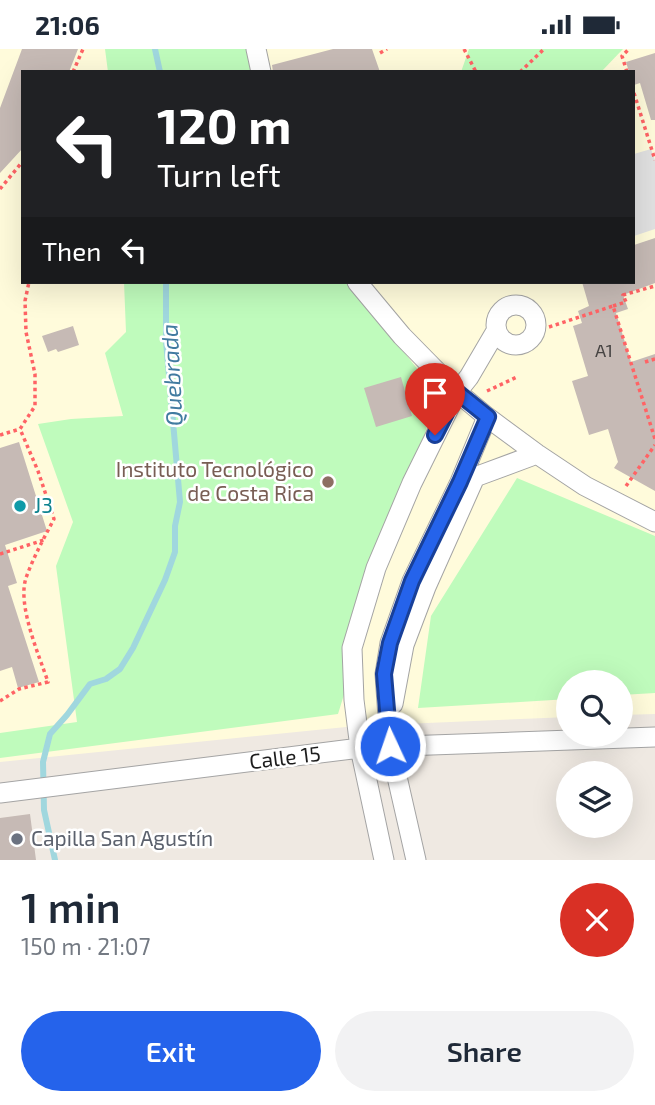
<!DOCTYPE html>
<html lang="en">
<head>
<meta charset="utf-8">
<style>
  body { margin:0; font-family:"Exo 2",sans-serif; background:#f2f2f3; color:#1f2937; height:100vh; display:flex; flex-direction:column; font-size:26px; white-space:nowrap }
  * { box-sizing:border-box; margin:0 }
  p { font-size:23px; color:#747a83 }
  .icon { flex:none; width:38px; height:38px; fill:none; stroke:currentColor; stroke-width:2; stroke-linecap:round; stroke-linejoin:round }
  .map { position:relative; height:811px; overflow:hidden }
  .sheet { display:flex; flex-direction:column; background:#fff; flex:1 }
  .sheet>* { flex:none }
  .top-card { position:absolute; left:21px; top:21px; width:614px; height:214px; border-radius:0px; box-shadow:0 7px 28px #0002; background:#202124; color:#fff; overflow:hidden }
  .tools { position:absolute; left:556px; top:621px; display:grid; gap:14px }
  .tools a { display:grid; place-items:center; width:77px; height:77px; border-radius:50%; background:#fff; box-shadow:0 7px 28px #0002; font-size:35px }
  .pin { position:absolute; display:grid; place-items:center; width:60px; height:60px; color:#fff; margin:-72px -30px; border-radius:50% 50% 50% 0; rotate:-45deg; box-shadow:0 0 7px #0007 }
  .pin .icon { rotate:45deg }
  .me { position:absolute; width:77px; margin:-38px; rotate:357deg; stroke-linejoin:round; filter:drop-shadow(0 0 5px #0008) }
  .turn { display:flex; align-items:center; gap:24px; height:147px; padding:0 21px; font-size:32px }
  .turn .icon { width:91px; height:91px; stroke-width:2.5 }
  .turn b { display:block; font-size:49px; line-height:60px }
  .then { display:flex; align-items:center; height:66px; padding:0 21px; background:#0003; gap:14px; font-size:26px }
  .round { display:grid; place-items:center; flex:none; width:74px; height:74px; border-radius:37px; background:#f2f2f3 }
  .head { display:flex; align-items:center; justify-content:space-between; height:119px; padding:0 21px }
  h1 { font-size:42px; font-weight:600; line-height:52px }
  .primary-button { display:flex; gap:14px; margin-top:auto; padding:14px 21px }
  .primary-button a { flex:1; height:80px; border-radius:42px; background:#2563eb; color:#fff; font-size:28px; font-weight:600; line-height:80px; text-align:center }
  .primary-button a+a { background:#f2f2f3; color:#1f2937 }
  .status { display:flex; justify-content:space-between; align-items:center; height:49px; padding:0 35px; background:#fff; direction:ltr }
  .status svg { height:19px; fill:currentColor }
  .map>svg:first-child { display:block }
</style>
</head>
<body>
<div class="status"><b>21:06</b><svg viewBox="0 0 49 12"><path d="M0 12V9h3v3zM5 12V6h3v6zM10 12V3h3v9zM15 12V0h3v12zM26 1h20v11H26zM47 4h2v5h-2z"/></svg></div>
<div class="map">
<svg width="655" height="811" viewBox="0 0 655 811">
  <rect width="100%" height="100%" fill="#efe9e2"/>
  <path fill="#fffbdb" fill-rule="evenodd" d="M 0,0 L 655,0 L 655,665 L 621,666 L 621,634 L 569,634 L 569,668 L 356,677 L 0,713 ZM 23,23 L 634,23 L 634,233 L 23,233 Z"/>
  <path fill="#bffbbc" d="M 105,0 L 255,0 L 256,23 L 108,23 Z
    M 469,0 L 623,0 L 601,23 L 461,23 Z
    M 124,233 L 349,233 L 437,345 L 338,665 L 0,709 L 0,684 L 77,673 L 56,517 L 73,473 L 38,375 L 71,370 L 123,367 L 105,304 L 126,283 Z
    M 517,429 L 655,487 L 655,644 L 621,646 L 621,634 L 569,634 L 569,650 L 418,659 L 431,567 Z"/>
  <path fill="#e1e1e1" d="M 651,100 L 655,111 L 655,180 L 634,187 L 634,105 Z"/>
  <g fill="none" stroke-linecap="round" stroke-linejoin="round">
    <path stroke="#a0d7de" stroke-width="6" d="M 155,0 L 160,23
      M 55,811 L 44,761 L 43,713 L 50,685 L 67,666 L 90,635 L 106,630 L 120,620 L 133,599 L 165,531 L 175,503 L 175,477 L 180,453 L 166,292 L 166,233"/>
  </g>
  <path fill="#c6bab5" d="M 22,0 L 78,0 L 69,23 L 23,23 L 23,99 L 0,124 L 0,59 Z
    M 333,0 L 372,0 L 380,23 L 273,23 L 272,16 Z
    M 655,4 L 655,71 L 651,71 L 640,34 L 634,36 L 634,23 L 629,23 L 626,13 Z
    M 655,189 L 655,234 L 623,246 L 628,260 L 616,264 L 631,313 L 655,305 L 655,442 L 614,419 L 618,413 L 608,380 L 589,386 L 572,332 L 588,327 L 573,277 L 582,274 L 578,262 L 589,257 L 582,233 L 634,233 L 634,196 Z
    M 73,277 L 79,296 L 58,303 L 56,300 L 48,303 L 42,287 Z
    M 401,328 L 412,367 L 376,378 L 364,339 Z
    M 19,393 L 47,482 L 5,496 L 17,534 L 8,537 L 39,633 L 18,639 L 12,618 L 0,622 L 0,399 Z
    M 30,765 L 36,811 L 0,811 L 0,769 Z"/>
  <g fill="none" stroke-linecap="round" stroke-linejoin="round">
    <g stroke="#a4a4a4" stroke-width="21">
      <path id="minor" d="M 256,0 L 261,23
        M 357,233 L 402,287 L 457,343 L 487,368 L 537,405 L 585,437 L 655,473
        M496 276a20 20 0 1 1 40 0a20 20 0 1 1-40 0Z
        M 393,655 L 404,596 L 426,538 L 475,428 L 537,405
        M 0,744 L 360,699 L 403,697 L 655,688
        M 384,811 L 360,699 L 354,651 L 352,599 L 376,519 L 412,434 L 457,343 L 469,328 L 496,282
        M 416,811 L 390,697 L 385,625 L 390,594 L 412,532 L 460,433 L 487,368"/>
    </g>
    <path stroke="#ff6365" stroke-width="3.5" stroke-dasharray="3.5 3.5" stroke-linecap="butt" d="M 464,0 L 476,23
      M 380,4 L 387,0
      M 73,23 L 83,0
      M 520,23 L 544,0
      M 627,23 L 622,7 L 629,0
      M 634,44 L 655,111
      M 0,140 L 23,112
      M 613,257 L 626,253 L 623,246 L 655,237
      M 549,278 L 613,257 L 655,390
      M 645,313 L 655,310
      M 487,342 L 517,328
      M 0,386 L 20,380
      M 626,437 L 655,396
      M 0,505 L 44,491
      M 0,652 L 19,640 L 48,633 C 39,606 17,556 26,529 C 33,509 44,489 54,470 L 38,422 L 20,380 L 35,357 L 35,325 L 26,283 L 25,252 L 29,233"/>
    <use href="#minor" stroke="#fff" stroke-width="19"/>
  </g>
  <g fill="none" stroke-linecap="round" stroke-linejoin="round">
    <g stroke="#184099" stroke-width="18">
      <path id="route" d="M 390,697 L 384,625 L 390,594 L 412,532 L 460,433 L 488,368 L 457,343 L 435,386"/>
    </g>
    <use href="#route" stroke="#2563eb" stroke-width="12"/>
  </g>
  <circle fill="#8d6e63" stroke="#fff" stroke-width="2.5" cx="328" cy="433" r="7"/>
  <circle fill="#0f9aa8" stroke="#fff" stroke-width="2.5" cx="20" cy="457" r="7"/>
  <circle fill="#6b7280" stroke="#fff" stroke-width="2.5" cx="17" cy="790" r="7"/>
  <g text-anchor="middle" stroke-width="5" stroke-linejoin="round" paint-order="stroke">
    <g font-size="18" fill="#474443">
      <text x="604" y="308">A1</text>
    </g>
    <g font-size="21" fill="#785e54" stroke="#fff" text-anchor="end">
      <text x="314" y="428">Instituto Tecnológico<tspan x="314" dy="24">de Costa Rica</tspan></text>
    </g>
    <g font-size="21" fill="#0d838f" stroke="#fff" text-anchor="start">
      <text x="34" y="464">J3</text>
    </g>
    <g font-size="21" fill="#1d1d1d" stroke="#fff">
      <text transform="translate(285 709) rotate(-7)" y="7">Calle 15</text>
    </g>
    <g font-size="21" fill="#5b616d" stroke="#fff" text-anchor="start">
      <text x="31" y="797">Capilla San Agustín</text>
    </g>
    <g font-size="23" font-style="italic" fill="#417ba0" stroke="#fff">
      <text transform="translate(172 326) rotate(-93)" y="8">Quebrada</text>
    </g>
  </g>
</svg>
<div class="tools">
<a><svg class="icon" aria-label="search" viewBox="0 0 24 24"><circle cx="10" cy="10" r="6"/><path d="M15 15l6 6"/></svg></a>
<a><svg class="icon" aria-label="layers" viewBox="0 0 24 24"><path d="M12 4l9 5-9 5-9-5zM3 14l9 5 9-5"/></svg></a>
</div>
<div class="pin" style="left:435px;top:386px;background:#d93025"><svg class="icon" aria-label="arrive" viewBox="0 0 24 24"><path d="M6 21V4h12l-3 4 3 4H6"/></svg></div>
<svg class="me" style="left:390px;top:697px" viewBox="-20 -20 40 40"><circle r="17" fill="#2563eb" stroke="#fff" stroke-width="3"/><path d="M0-11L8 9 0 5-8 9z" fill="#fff"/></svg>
<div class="top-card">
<div class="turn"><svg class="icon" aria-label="left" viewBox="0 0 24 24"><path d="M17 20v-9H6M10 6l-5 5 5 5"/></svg><div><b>120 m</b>Turn left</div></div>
<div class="then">Then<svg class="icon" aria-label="left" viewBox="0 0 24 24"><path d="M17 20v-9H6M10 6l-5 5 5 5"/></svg></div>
</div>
</div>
<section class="sheet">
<div class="head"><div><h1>1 min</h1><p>150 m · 21:07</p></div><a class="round" style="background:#d93025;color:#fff"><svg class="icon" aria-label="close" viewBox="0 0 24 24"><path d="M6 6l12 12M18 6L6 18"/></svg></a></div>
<div class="primary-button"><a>Exit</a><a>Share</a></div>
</section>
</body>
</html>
